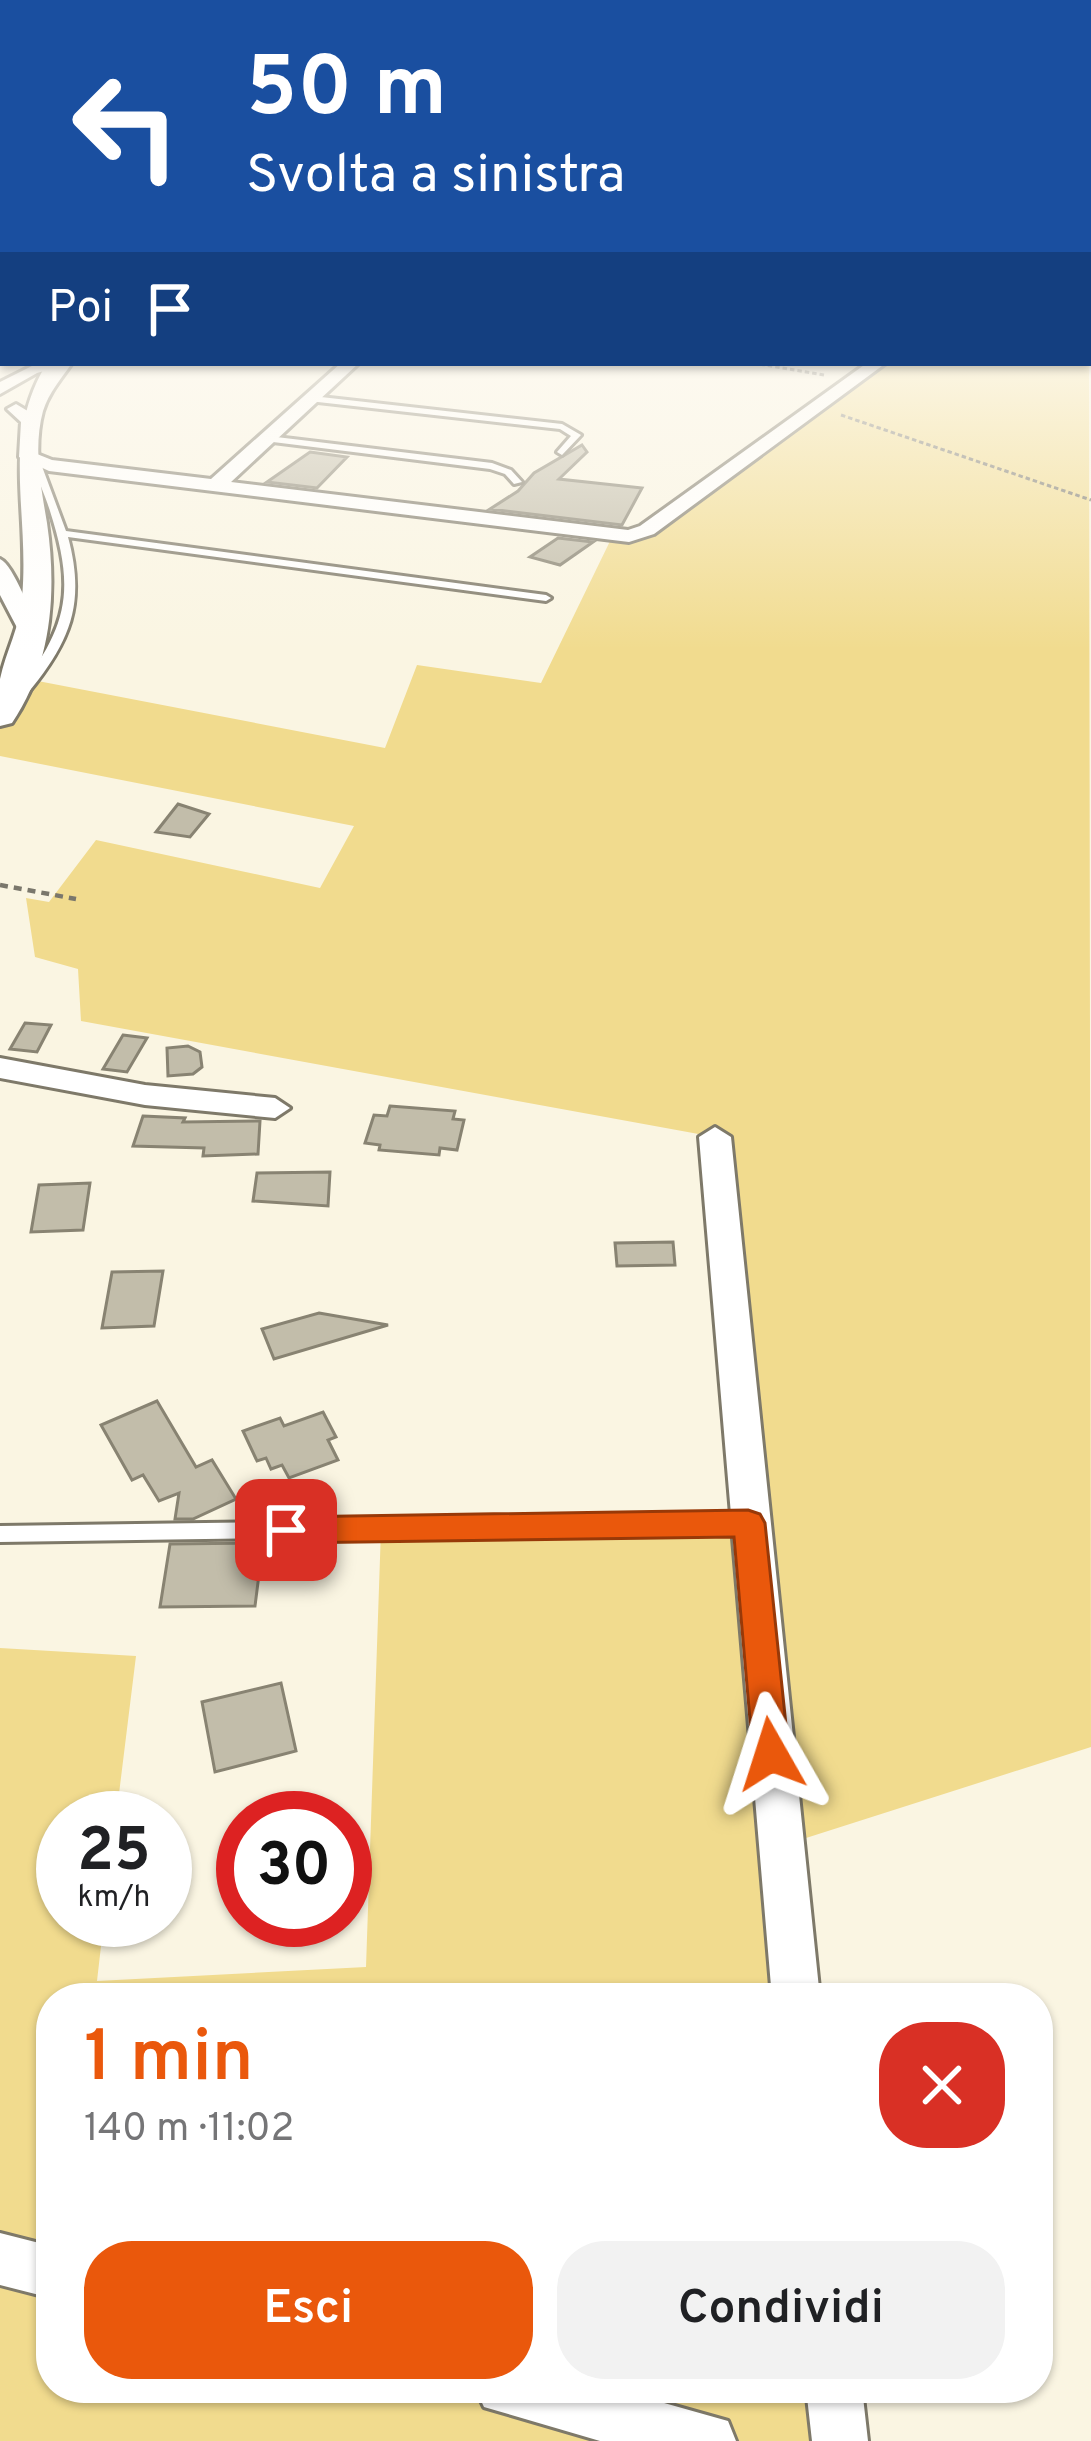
<!DOCTYPE html>
<html lang="it">
<head>
<meta charset="utf-8">
<style>
  body { margin:0; font-family:Overpass,sans-serif; background:#f2f2f2; color:#202124; height:100vh; display:flex; flex-direction:column; font-size:45px; white-space:nowrap }
  * { box-sizing:border-box; margin:0 }
  p { font-size:39px; color:#757577 }
  .icon { flex:none; width:66px; height:66px; fill:none; stroke:currentColor; stroke-width:2; stroke-linecap:round; stroke-linejoin:round }
  .map { position:relative; flex:1; overflow:hidden }
  .sheet { position:absolute; left:36px; top:1983px; width:1017px; height:420px; display:flex; flex-direction:column; background:#fff; border-radius:48px; box-shadow:0 3px 9px #0004 }
  .sheet>* { flex:none }
  .top-card { position:absolute; left:0px; top:0px; width:1092px; height:366px; box-shadow:0 3px 9px #0004; background:#1a4fa0; color:#fff; overflow:hidden }
  .speed { position:absolute; left:36px; top:1791px; display:flex; gap:24px; font-size:60px; font-weight:700; text-align:center }
  .speed>* { display:grid; place-content:center; width:156px; height:156px; border-radius:50%; background:#fff; box-shadow:0 3px 9px #0004; line-height:1 }
  .speed small { font-size:30px; font-weight:400 }
  .speed .limit { border:18px solid #d22; background:#fff; color:#111 }
  .pin { position:absolute; display:grid; place-items:center; width:102px; height:102px; color:#fff; margin:-51px; border-radius:24px; box-shadow:0 6px 18px #0006 }
  .me { position:absolute; width:132px; margin:-66px; rotate:354deg; stroke-linejoin:round; filter:drop-shadow(0 0 9px #0008) }
  .turn { display:flex; align-items:center; gap:42px; height:252px; padding:0 48px; font-size:54px }
  .turn .icon { width:156px; height:156px; stroke-width:2.5 }
  .turn b { display:block; font-size:84px; line-height:102px }
  .then { display:flex; align-items:center; height:114px; padding:0 48px; background:#0003; gap:24px; font-size:45px }
  .round { display:grid; place-items:center; flex:none; width:126px; height:126px; border-radius:48px; background:#f2f2f2 }
  .head { display:flex; align-items:center; justify-content:space-between; height:204px; padding:0 48px }
  h1 { font-size:72px; font-weight:600; line-height:90px; color:#ea580c }
  .cta { display:flex; gap:24px; margin-top:auto; padding:24px 48px }
  .cta a { flex:1; height:138px; border-radius:48px; background:#ea580c; color:#fff; font-size:48px; font-weight:600; line-height:138px; text-align:center }
  .cta a+a { background:#f2f2f2; color:#202124 }
  .map>svg:first-child { display:block }
</style>
</head>
<body>
<div class="map">
<svg width="1091" height="2441" viewBox="0 0 1091 2441">
  <rect width="100%" height="100%" fill="#faf5e2"/>
  <path fill="#f1db8e" d="M 1089,347 L 1091,1747 L 781,1846 L 796,1998 L 51,1998 L 51,2388 L 834,2388 L 840,2441 L 0,2441 L 0,1648 L 136,1656 L 116,1818 L 63,1818 L 63,1920 L 104,1920 L 97,1981 L 366,1967 L 381,1529 L 748,1523 L 715,1137 L 81,1021 L 78,969 L 35,957 L 26,898 L 49,902 L 96,840 L 320,888 L 354,826 L 0,756 L 0,716 L 17,677 L 385,748 L 417,665 L 541,683 L 613,535 L 634,535 L 878,363 L 1089,363 Z"/>
  <path fill="#c2bdaa" stroke="#888372" stroke-width="3" d="M 582,445 L 587,452 L 559,479 L 642,488 L 622,525 L 490,509 L 518,491 L 534,473 Z
    M 310,452 L 347,457 L 317,488 L 267,482 Z
    M 558,538 L 593,542 L 560,565 L 530,557 Z
    M 178,804 L 209,814 L 190,837 L 156,832 Z
    M 25,1023 L 51,1025 L 37,1052 L 10,1049 Z
    M 123,1035 L 147,1038 L 127,1072 L 103,1069 Z
    M 188,1046 L 200,1052 L 202,1067 L 193,1074 L 168,1076 L 167,1048 Z
    M 390,1106 L 455,1111 L 453,1119 L 464,1120 L 457,1150 L 440,1148 L 439,1155 L 379,1150 L 380,1145 L 365,1143 L 374,1115 L 387,1116 Z
    M 143,1116 L 185,1118 L 183,1122 L 260,1121 L 258,1154 L 203,1156 L 204,1148 L 133,1146 Z
    M 330,1172 L 328,1206 L 253,1201 L 257,1173 Z
    M 90,1183 L 83,1230 L 31,1232 L 39,1185 Z
    M 673,1242 L 675,1265 L 617,1266 L 615,1243 Z
    M 163,1271 L 154,1326 L 102,1328 L 112,1272 Z
    M 319,1313 L 388,1325 L 274,1359 L 262,1329 Z
    M 157,1401 L 196,1467 L 212,1460 L 236,1499 L 193,1519 L 175,1519 L 179,1493 L 159,1501 L 143,1475 L 132,1480 L 101,1425 Z
    M 323,1412 L 336,1437 L 328,1440 L 338,1460 L 289,1478 L 282,1465 L 271,1469 L 266,1458 L 257,1461 L 243,1431 L 280,1418 L 284,1426 Z
    M 263,1543 L 255,1606 L 160,1607 L 170,1544 Z
    M 281,1683 L 296,1751 L 215,1772 L 202,1702 Z"/>
  <g fill="none" stroke-linecap="round" stroke-linejoin="round">
    <g stroke="#7e7969" stroke-width="6">
      <path id="service" d="M 0,350 L 3,350 L 3,355 L 0,355 Z
        M 312,396 L 562,424 L 581,435 L 562,455 L 557,452 L 571,436 L 560,429 L 309,401 L 308,399 Z
        M 268,436 L 492,463 L 511,470 L 522,482 L 514,484 L 505,474 L 490,469 L 265,441 L 263,439 Z
        M 32,459 L 40,461 L 66,531 L 546,595 L 551,598 L 546,601 L 68,537 C 86,604 70,642 27,694 L 19,694 L 17,692 C 69,625 75,590 50,511 C 45,494 35,475 32,459 Z
        M 749,1515 L 756,1517 L 759,1523 L 756,1529 L 749,1531 L 0,1542 L 0,1526 Z"/>
    </g>
    <g stroke="#7e7969" stroke-width="6">
      <path id="minor" d="M 0,310 L 3,310 L 3,318 L 0,317 Z
        M 38,363 L 65,365 L 37,373 L 0,394 L 0,382 Z
        M 341,363 L 359,363 L 231,482 L 628,530 L 640,526 L 867,363 L 886,363 L 654,534 L 629,542 L 49,471 L 19,457 L 21,422 L 7,409 L 16,404 L 36,416 L 37,454 L 52,460 L 211,479 Z
        M 0,559 C 14,565 32,618 43,636 L 40,641 L 24,641 L 0,595 Z
        M 0,1058 L 145,1085 L 275,1098 L 290,1108 L 275,1118 L 145,1105 L 0,1078 Z
        M 715,1127 L 731,1137 L 820,1998 L 772,1998 L 699,1137 Z
        M 0,2233 L 51,2246 L 51,2298 L 0,2285 Z
        M 475,2388 L 611,2388 L 728,2421 L 736,2441 L 600,2441 L 484,2407 Z
        M 806,2388 L 862,2388 L 868,2441 L 812,2441 Z"/>
    </g>
    <g stroke="#7e7969" stroke-width="6">
      <path id="secondary" d="M 47,363 L 72,363 C 61,379 49,392 43,411 C 33,448 41,487 47,523 C 57,592 52,664 12,723 L 0,726 C 0,712 0,694 0,679 C 6,651 20,627 22,598 C 30,511 0,440 47,363 Z"/>
    </g>
    <path stroke="#7a776c" stroke-width="3" stroke-dasharray="4.5 3" stroke-linecap="butt" d="M 753,363 L 824,375
      M 841,415 L 1091,500"/>
    <path stroke="#7a776c" stroke-width="4.5" stroke-dasharray="8 6" stroke-linecap="butt" d="M 0,885 L 76,899"/>
    <use href="#service" fill="#fff" fill-rule="evenodd"/>
    <use href="#minor" fill="#fff" fill-rule="evenodd"/>
    <use href="#secondary" fill="#fff" fill-rule="evenodd"/>
  </g>
  <linearGradient id="sky" x2="0" y2="1"><stop stop-color="#95ada9"/><stop offset="0.48" stop-color="#fdfaf2"/><stop offset="1" stop-color="#fdfaf2" stop-opacity="0"/></linearGradient>
  <rect width="1091" height="652" fill="url(#sky)"/>
  <path fill="#ea580c" stroke="#983908" stroke-width="3" d="M 748,1510 L 760,1514 L 765,1523 L 789,1754 L 784,1765 L 771,1770 L 759,1765 L 753,1754 L 734,1537 L 286,1543 L 274,1539 L 270,1530 L 274,1520 L 286,1517 Z"/>
</svg>
<div class="speed"><div>25<small>km/h</small></div><div class="limit">30</div></div>
<div class="pin" style="left:286px;top:1530px;background:#d93025"><svg class="icon" aria-label="arrive" viewBox="0 0 24 24"><path d="M6 21V4h12l-3 4 3 4H6"/></svg></div>
<svg class="me" style="left:771px;top:1754px" viewBox="-20 -20 40 40"><path d="M0-17L14 15 0 8-14 15z" fill="#ea580c" stroke="#fff" stroke-width="4"/></svg>
<div class="top-card">
<div class="turn"><svg class="icon" aria-label="left" viewBox="0 0 24 24"><path d="M17 20v-9H6M10 6l-5 5 5 5"/></svg><div><b>50 m</b>Svolta a sinistra</div></div>
<div class="then">Poi<svg class="icon" aria-label="arrive" viewBox="0 0 24 24"><path d="M6 21V4h12l-3 4 3 4H6"/></svg></div>
</div>
<section class="sheet">
<div class="head"><div><h1>1 min</h1><p>140 m · 11:02</p></div><a class="round" style="background:#d93025;color:#fff"><svg class="icon" aria-label="close" viewBox="0 0 24 24"><path d="M6 6l12 12M18 6L6 18"/></svg></a></div>
<div class="cta"><a>Esci</a><a>Condividi</a></div>
</section>
</div>
</body>
</html>
